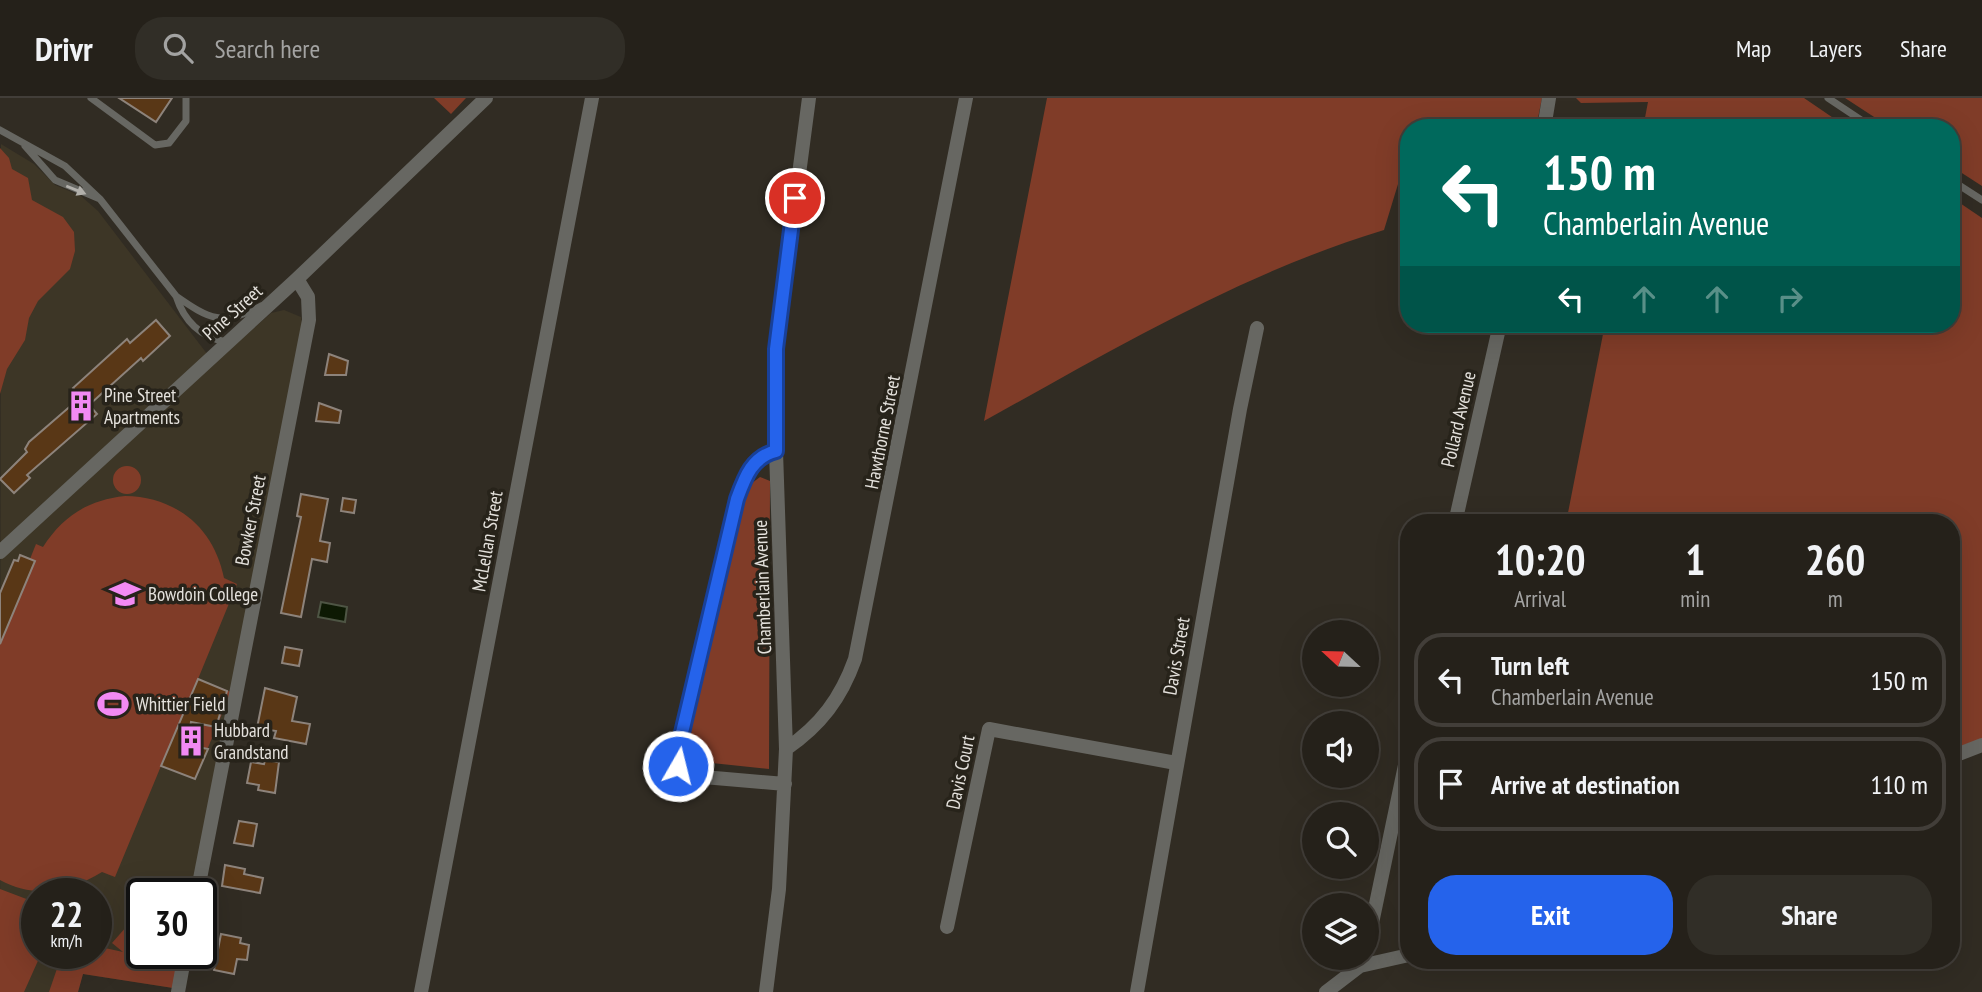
<!DOCTYPE html>
<html lang="en">
<head>
<meta charset="utf-8">
<style>
  body { margin:0; font-family:"PT Sans Narrow",sans-serif; background:#312e27; color:#f1f3f6; height:100vh; display:flex; flex-direction:column; font-size:26px; white-space:nowrap }
  * { box-sizing:border-box; margin:0 }
  p { font-size:23px; color:#a3a3a2 }
  .icon { flex:none; width:38px; height:38px; fill:none; stroke:currentColor; stroke-width:2; stroke-linecap:round; stroke-linejoin:round }
  .map { position:relative; flex:1; overflow:hidden }
  .side { position:absolute; left:1400px; top:416px; width:560px; height:455px; display:flex; flex-direction:column; background:#25211a; border-radius:28px; box-shadow:0 7px 28px #0002,0 0 0 2px #423e39 }
  .side>* { flex:none }
  .banner { position:absolute; left:1400px; top:21px; width:560px; height:214px; border-radius:28px; box-shadow:0 7px 28px #0002,0 0 0 2px #423e39; background:#00695c; color:#fff; overflow:hidden }
  .needle { width:46px; rotate:292deg }
  .controls { position:absolute; left:1302px; top:522px; display:grid; gap:14px }
  .controls a { display:grid; place-items:center; width:77px; height:77px; border-radius:50%; background:#25211a; box-shadow:0 7px 28px #0002,0 0 0 2px #423e39; font-size:35px }
  .speed { position:absolute; left:21px; top:780px; display:flex; gap:14px; font-size:35px; font-weight:700; text-align:center }
  .speed>* { display:grid; place-content:center; width:91px; height:91px; border-radius:50%; background:#25211a; box-shadow:0 7px 28px #0002,0 0 0 2px #423e39; line-height:1 }
  .speed small { font-size:18px; font-weight:400 }
  .speed .limit { border:4px solid #111; border-radius:10px; background:#fff; color:#111 }
  .pin { position:absolute; display:grid; place-items:center; width:60px; height:60px; color:#fff; margin:-30px; border:4px solid #fff; border-radius:50%; box-shadow:0 2px 7px #0007 }
  .me { position:absolute; width:77px; margin:-38px; rotate:8deg; stroke-linejoin:round; filter:drop-shadow(0 0 5px #0008) }
  .turn { display:flex; align-items:center; gap:24px; height:147px; padding:0 28px; font-size:32px }
  .turn .icon { width:91px; height:91px; stroke-width:2.5 }
  .turn b { display:block; font-size:49px; line-height:60px }
  .lanes { display:flex; align-items:center; height:66px; padding:0 28px; background:#0003; justify-content:center; gap:35px; direction:ltr }
  .lanes .off { opacity:.35 }
  .eta { display:flex; justify-content:space-evenly; align-items:center; height:119px; text-align:center }
  .eta b { font-size:42px; font-weight:700; line-height:49px }
  .button { display:flex; gap:14px; margin-top:auto; padding:14px 28px }
  .button a { flex:1; height:80px; border-radius:28px; background:#2563eb; color:#fff; font-size:28px; font-weight:700; line-height:80px; text-align:center }
  .button a+a { background:#312e27; color:#f1f3f6 }
  ul { padding:0; list-style:none }
  li { display:flex; align-items:center; gap:21px; height:94px; margin:0 14px 10px; padding:0 14px; border:4px solid #423e39; border-radius:28px }
  li div { flex:1 }
  li b { display:block; font-size:26px }
  li em { font-style:normal }
  header { display:flex; align-items:center; gap:42px; box-sizing:border-box; height:98px; padding:0 35px; background:#25211a; border-bottom:2px solid #423e39 }
  header strong { font-size:33px }
  nav { display:flex; gap:38px; margin-inline-start:auto; font-size:24px }
  .search { width:490px; height:63px; background:#312e27; display:flex; align-items:center; gap:18px; box-sizing:border-box; padding:0 24px; border-radius:28px; color:#a3a3a2; font-size:26px }
  .map>svg:first-child { display:block }
</style>
</head>
<body>
<header>
<strong>Drivr</strong>
<div class="search"><svg class="icon" aria-label="search" viewBox="0 0 24 24"><circle cx="10" cy="10" r="6"/><path d="M15 15l6 6"/></svg>Search here</div>
<nav><a>Map</a><a>Layers</a><a>Share</a></nav>
</header>
<div class="map">
<svg width="1982" height="894" viewBox="0 0 1982 894">
  <rect width="100%" height="100%" fill="#312c23"/>
  <path fill="#3d3626" fill-rule="evenodd" d="M 1,46 L 34,66 L 55,87 L 81,98 L 98,113 L 214,265 L 271,215 L 284,212 L 301,219 L 303,231 L 191,796 L 142,796 L 142,856 L 180,856 L 173,890 L 83,876 L 78,894 L 0,894 ZM 37,796 L 96,796 L 96,856 L 37,856 Z"/>
  <path fill="#803c28" d="M 434,0 L 466,0 L 451,16 Z
    M 1047,0 L 1542,0 L 1536,30 L 1488,30 L 1417,23 L 1415,30 L 1409,30 L 1409,50 L 1384,132 C 1242,175 1114,251 984,323 Z
    M 1576,0 L 1804,0 L 1848,30 L 1643,30 L 1648,4 L 1581,5 Z
    M 1845,0 L 1982,0 L 1982,88 L 1951,68 L 1951,30 L 1891,30 Z
    M 0,50 L 9,60 L 12,71 L 28,80 L 32,102 L 63,119 L 74,134 L 75,153 L 70,171 L 38,203 L 29,220 L 25,242 L 7,271 L 0,296 Z
    M 1951,99 L 1982,120 L 1982,646 L 1951,657 L 1951,425 L 1566,425 L 1605,226 L 1951,226 Z
    M113 382a14 14 0 1 1 28 0a14 14 0 1 1-28 0Z
    M 760,379 L 770,383 L 769,671 L 693,663 L 685,658 L 742,406 L 752,385 Z
    M 125,398 C 177,399 214,430 224,480 L 237,486 L 198,581 L 231,594 L 195,681 L 161,668 L 115,779 L 102,774 C 69,794 35,801 0,782 L 0,495 L 14,462 L 18,463 L 20,457 L 30,461 L 36,446 L 43,449 C 63,418 88,402 125,398 Z
    M 181,784 L 189,796 L 163,796 L 168,788 Z
    M 0,791 L 37,805 L 37,856 L 41,856 L 24,894 L 0,894 Z
    M 142,811 L 142,856 L 179,856 L 173,890 L 83,876 L 78,894 L 49,894 L 62,856 L 96,856 L 96,848 L 123,854 L 112,845 Z"/>
  <path fill="#0d1903" stroke="#4e5544" stroke-width="2" d="M 321,504 L 347,509 L 345,524 L 318,519 Z"/>
  <path fill="#593716" stroke="#8d837b" stroke-width="2" d="M 119,0 L 172,0 L 156,24 Z
    M 156,222 L 170,238 L 143,263 L 141,260 L 89,307 L 97,316 L 27,377 L 30,380 L 14,395 L 0,381 L 27,354 L 25,351 L 29,344 L 81,299 L 73,290 L 127,241 L 130,245 Z
    M 329,256 L 348,263 L 346,277 L 325,277 Z
    M 319,305 L 341,313 L 339,325 L 316,323 Z
    M 301,396 L 328,401 L 320,443 L 330,445 L 327,464 L 312,461 L 301,519 L 281,515 L 301,419 L 297,418 Z
    M 343,400 L 356,402 L 354,415 L 341,413 Z
    M 20,457 L 35,463 L 0,546 L 0,495 L 14,462 L 18,463 Z
    M 285,549 L 302,552 L 299,568 L 282,565 Z
    M 198,581 L 227,593 L 216,629 L 191,624 L 187,647 L 208,651 L 195,681 L 161,668 Z
    M 265,590 L 297,599 L 292,623 L 310,626 L 306,646 L 274,640 L 276,633 L 257,630 Z
    M 265,662 L 279,664 L 275,695 L 258,692 L 259,687 L 247,685 L 251,664 L 264,666 Z
    M 239,723 L 257,726 L 253,748 L 234,745 Z
    M 225,767 L 245,771 L 244,776 L 263,780 L 260,795 L 222,788 Z
    M 221,836 L 241,840 L 240,845 L 249,847 L 247,862 L 237,861 L 234,876 L 214,872 Z"/>
  <g fill="none" stroke-linecap="round" stroke-linejoin="round">
    <path stroke="#676762" stroke-width="7" d="M 91,0 L 155,47 L 169,45 L 186,23 L 186,0
      M 1828,0 L 1873,30
      M 0,32 L 65,68 L 100,101 L 55,82 L 25,48
      M 1951,82 L 1982,102
      M 100,101 L 176,198
      M 226,244 C 200,239 184,223 176,198 C 209,221 223,229 261,208"/>
    <path stroke="#676762" stroke-width="14" d="M 1544,30 L 1549,0
      M 776,353 C 752,359 745,379 737,401 L 677,663 L 680,672 L 692,678 L 785,686
      M 1455,425 L 1500,226
      M 0,454 L 297,181 L 486,0
      M 786,651 C 821,627 841,600 855,561 L 966,0
      M 1951,659 L 1982,647
      M 197,796 L 309,222 L 308,199 L 297,181
      M 947,829 L 989,631 L 1176,665
      M 1367,849 L 1409,648
      M 178,894 L 185,856
      M 421,894 L 592,0
      M 766,894 L 779,791 L 786,651 L 776,353 L 776,251 L 809,0
      M 1137,894 L 1240,311 L 1257,230
      M 1326,894 L 1360,868 L 1409,857"/>
  </g>
  <defs><path id="oneway-solid" d="M-6-.8H1V-3.2L6.5 0L1 3.2V.8H-6Z" transform="scale(1.75)"/></defs>
  <use fill="#b2b0ab" href="#oneway-solid" transform="translate(76 92) rotate(22)"/>
  <g fill="none" stroke-linecap="round" stroke-linejoin="round">
    <g stroke="#184099" stroke-width="18">
      <path id="route" d="M 678,668 L 677,656 L 737,401 C 745,379 752,359 776,353 L 776,251 L 795,100"/>
    </g>
    <use href="#route" stroke="#2563eb" stroke-width="12"/>
  </g>
  <defs>
    <g id="building-bare" transform="scale(2.415)"><path d="M-4-6H4V6H1V3H-1V6H-4ZM-2.5-4.3h1.7v1.8h-1.7ZM.8-4.3h1.7v1.8H.8ZM-2.5-1h1.7V.8h-1.7ZM.8-1h1.7V.8H.8Z" fill="#f28af3" stroke="#27231a" stroke-width="2.5" paint-order="stroke"/></g>
    <g id="university-bare" transform="scale(2.415)"><path d="M0-5L7-2L0 1L-7-2ZM-4 1L0 2.5L4 1V4Q0 6-4 4Z" fill="#f28af3" stroke="#27231a" stroke-width="2.5" paint-order="stroke"/></g>
    <g id="stadium-bare" transform="scale(2.415)"><path d="M0-5a6.5 5 0 1 0 0 10a6.5 5 0 1 0 0-10ZM-3.5-1.8h7v3.6h-7Z" fill="#f28af3" stroke="#27231a" stroke-width="2.5" paint-order="stroke"/></g>
  </defs>
  <g fill-rule="evenodd">
    <use href="#building-bare" x="81" y="308"/>
    <use href="#university-bare" x="125" y="496"/>
    <use href="#stadium-bare" x="113" y="606"/>
    <use href="#building-bare" x="191" y="643"/>
  </g>
  <g text-anchor="middle" stroke-width="7" stroke-linejoin="round" paint-order="stroke">
    <g font-size="19" fill="#e4e1dc" stroke="#27231a">
      <text transform="translate(232 214) rotate(-42)" y="7">Pine Street</text>
      <text transform="translate(1458 321) rotate(-77)" y="7">Pollard Avenue</text>
      <text transform="translate(882 334) rotate(-79)" y="7">Hawthorne Street</text>
      <text transform="translate(250 422) rotate(-79)" y="7">Bowker Street</text>
      <text transform="translate(487 443) rotate(-80)" y="7">McLellan Street</text>
      <text transform="translate(762 489) rotate(-92)" y="7">Chamberlain Avenue</text>
      <text transform="translate(1176 558) rotate(-80)" y="7">Davis Street</text>
      <text transform="translate(960 674) rotate(-78)" y="7">Davis Court</text>
    </g>
    <g font-size="19" fill="#e4e1dc" stroke="#27231a" text-anchor="start">
      <text x="104" y="304">Pine Street<tspan x="104" dy="22">Apartments</tspan></text>
      <text x="148" y="503">Bowdoin College</text>
      <text x="136" y="613">Whittier Field</text>
      <text x="214" y="639">Hubbard<tspan x="214" dy="22">Grandstand</tspan></text>
    </g>
  </g>
</svg>
<div class="controls">
<a><svg class="needle" viewBox="-14 -14 28 28"><path d="M0-13l5 13h-10z" fill="#e53935"/><path d="M0 13l5-13h-10z" fill="#a3a3a2"/></svg></a>
<a><svg class="icon" aria-label="sound" viewBox="0 0 24 24"><path d="M4 9h4l5-4v14l-5-4H4zM17 9q2 3 0 6"/></svg></a>
<a><svg class="icon" aria-label="search" viewBox="0 0 24 24"><circle cx="10" cy="10" r="6"/><path d="M15 15l6 6"/></svg></a>
<a><svg class="icon" aria-label="layers" viewBox="0 0 24 24"><path d="M12 4l9 5-9 5-9-5zM3 14l9 5 9-5"/></svg></a>
</div>
<div class="speed"><div>22<small>km/h</small></div><div class="limit">30</div></div>
<div class="pin" style="left:795px;top:100px;background:#d93025"><svg class="icon" aria-label="arrive" viewBox="0 0 24 24"><path d="M6 21V4h12l-3 4 3 4H6"/></svg></div>
<svg class="me" style="left:678px;top:668px" viewBox="-20 -20 40 40"><circle r="17" fill="#2563eb" stroke="#fff" stroke-width="3"/><path d="M0-11L8 9 0 5-8 9z" fill="#fff"/></svg>
<div class="banner">
<div class="turn"><svg class="icon" aria-label="left" viewBox="0 0 24 24"><path d="M17 20v-9H6M10 6l-5 5 5 5"/></svg><div><b>150 m</b>Chamberlain Avenue</div></div>
<div class="lanes"><svg class="icon" aria-label="left" viewBox="0 0 24 24"><path d="M17 20v-9H6M10 6l-5 5 5 5"/></svg><svg class="icon off" aria-label="ahead" viewBox="0 0 24 24"><path d="M12 20V5M6 11l6-6 6 6"/></svg><svg class="icon off" aria-label="ahead" viewBox="0 0 24 24"><path d="M12 20V5M6 11l6-6 6 6"/></svg><svg class="icon off" aria-label="right" viewBox="0 0 24 24"><path d="M7 20v-9h11M14 6l5 5-5 5"/></svg></div>
</div>
<section class="side">
<div class="eta">
<div><b>10:20</b><p>Arrival</p></div>
<div><b>1</b><p>min</p></div>
<div><b>260</b><p>m</p></div>
</div>
<ul>
<li><svg class="icon" aria-label="left" viewBox="0 0 24 24"><path d="M17 20v-9H6M10 6l-5 5 5 5"/></svg><div><b>Turn left</b><p>Chamberlain Avenue</p></div><em>150 m</em></li>
<li><svg class="icon" aria-label="arrive" viewBox="0 0 24 24"><path d="M6 21V4h12l-3 4 3 4H6"/></svg><div><b>Arrive at destination</b></div><em>110 m</em></li>
</ul>
<div class="button"><a>Exit</a><a>Share</a></div>
</section>
</div>
</body>
</html>
